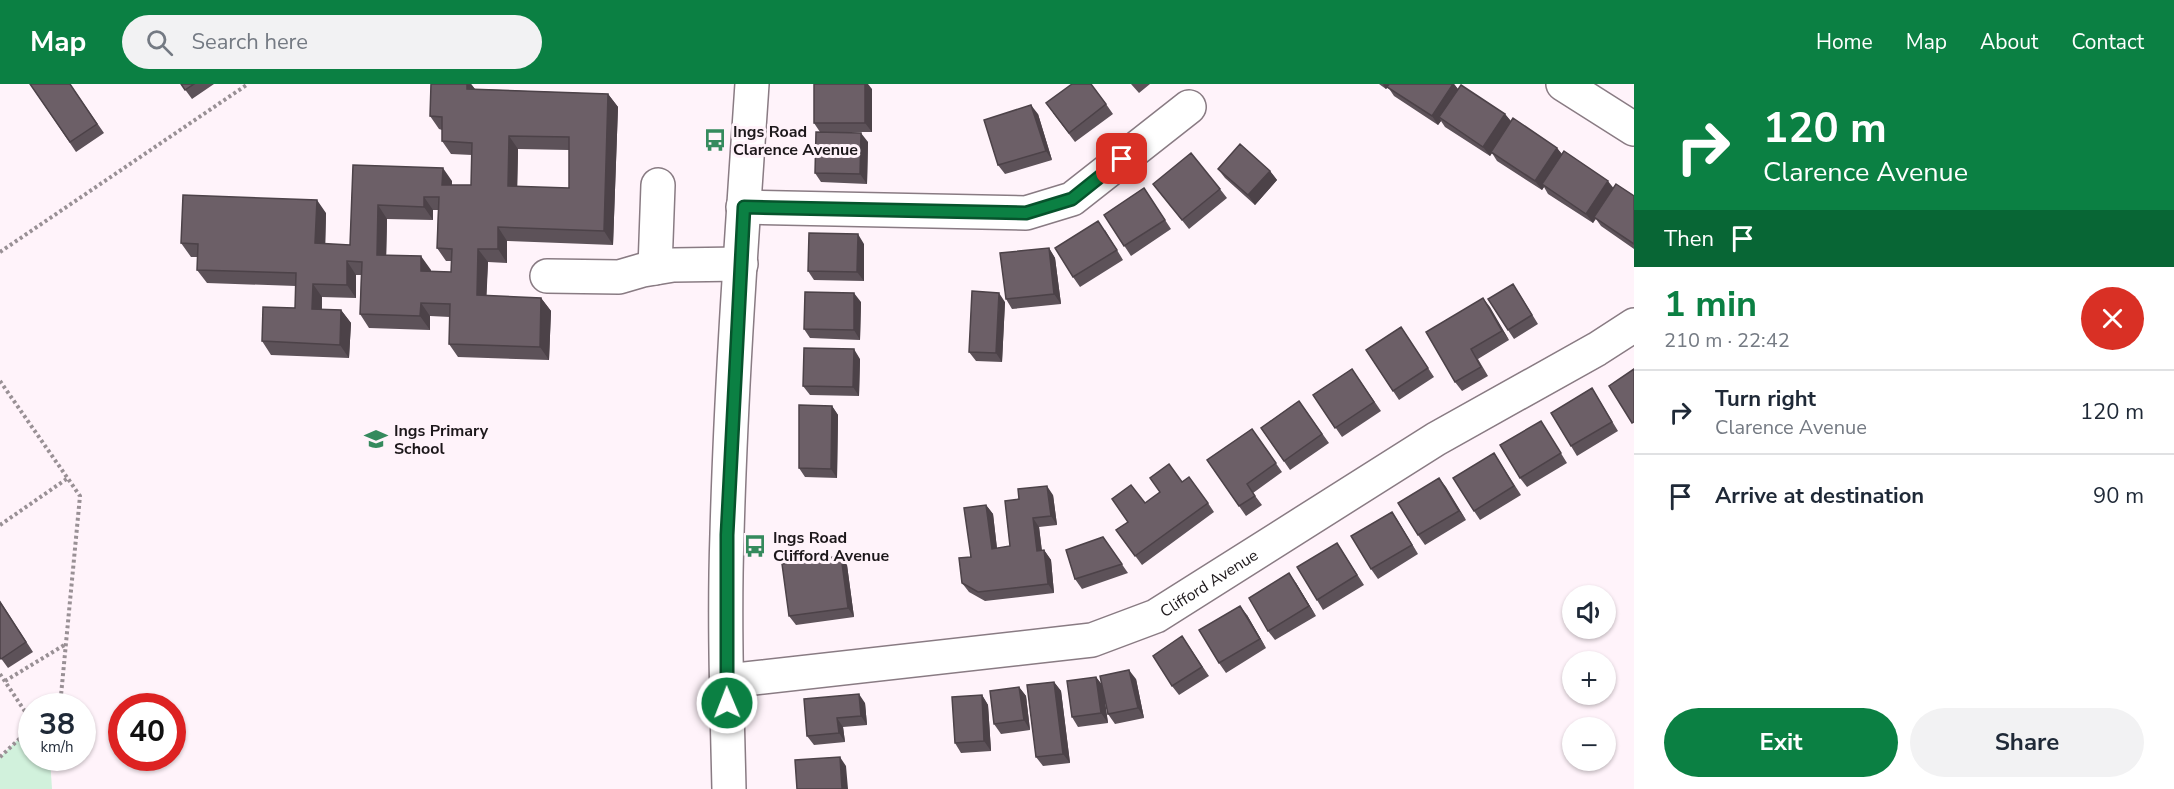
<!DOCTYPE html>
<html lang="en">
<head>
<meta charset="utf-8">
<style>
  body { margin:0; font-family:"Nunito Sans",sans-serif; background:#f2f2f3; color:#1f2937; height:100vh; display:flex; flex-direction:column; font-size:22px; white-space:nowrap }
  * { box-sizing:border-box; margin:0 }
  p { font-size:20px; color:#747a83 }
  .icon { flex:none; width:33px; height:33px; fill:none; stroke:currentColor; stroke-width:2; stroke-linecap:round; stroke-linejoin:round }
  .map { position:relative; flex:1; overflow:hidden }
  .sheet { display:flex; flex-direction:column; background:#fff; width:540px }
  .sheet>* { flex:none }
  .guide { background:#0b8043; color:#fff; overflow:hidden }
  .tools { position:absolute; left:1562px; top:501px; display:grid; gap:12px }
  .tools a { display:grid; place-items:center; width:54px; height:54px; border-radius:50%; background:#fff; box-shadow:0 2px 4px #0004; font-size:30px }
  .speed { position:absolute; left:18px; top:609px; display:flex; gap:12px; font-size:30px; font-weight:700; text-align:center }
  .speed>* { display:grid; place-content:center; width:78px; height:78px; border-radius:50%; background:#fff; box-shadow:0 2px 4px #0004; line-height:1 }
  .speed small { font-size:15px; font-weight:400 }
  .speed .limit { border:9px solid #d22; background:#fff; color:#111 }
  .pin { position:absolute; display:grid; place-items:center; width:51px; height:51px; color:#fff; margin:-26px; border-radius:12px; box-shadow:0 3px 9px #0006 }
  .me { position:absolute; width:66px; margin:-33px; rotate:359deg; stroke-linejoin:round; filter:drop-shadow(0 0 4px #0008) }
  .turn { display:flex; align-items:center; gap:21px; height:126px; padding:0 30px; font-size:27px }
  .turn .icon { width:78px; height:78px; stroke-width:2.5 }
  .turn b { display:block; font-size:42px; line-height:51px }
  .then { display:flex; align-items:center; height:57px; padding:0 30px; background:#0003; gap:12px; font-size:22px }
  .round { display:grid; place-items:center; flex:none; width:63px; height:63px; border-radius:32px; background:#f2f2f3 }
  .overview { display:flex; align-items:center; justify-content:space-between; height:102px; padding:0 30px }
  h1 { font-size:36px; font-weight:700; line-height:45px; color:#0b8043 }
  .action { display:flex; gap:12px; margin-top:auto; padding:12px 30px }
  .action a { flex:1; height:69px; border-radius:36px; background:#0b8043; color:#fff; font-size:24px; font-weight:700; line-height:69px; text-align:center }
  .action a+a { background:#f2f2f3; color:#1f2937 }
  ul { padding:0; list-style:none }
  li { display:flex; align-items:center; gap:18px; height:84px; padding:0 30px; border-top:2px solid #e0e1e3 }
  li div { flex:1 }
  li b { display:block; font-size:22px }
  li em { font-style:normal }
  header { display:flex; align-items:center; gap:36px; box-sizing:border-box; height:84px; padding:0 30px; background:#0b8043; color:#fff }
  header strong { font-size:28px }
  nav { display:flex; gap:33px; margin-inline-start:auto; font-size:21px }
  .search { width:420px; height:54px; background:#f2f2f3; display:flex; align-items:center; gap:15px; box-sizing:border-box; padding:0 21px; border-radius:33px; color:#747a83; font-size:22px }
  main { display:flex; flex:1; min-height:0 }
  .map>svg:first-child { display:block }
</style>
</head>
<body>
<header>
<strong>Map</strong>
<div class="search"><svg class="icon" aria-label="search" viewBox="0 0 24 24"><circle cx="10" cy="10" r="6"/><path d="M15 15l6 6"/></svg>Search here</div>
<nav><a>Home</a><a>Map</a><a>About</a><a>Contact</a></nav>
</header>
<main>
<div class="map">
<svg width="1634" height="705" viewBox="0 0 1634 705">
  <rect width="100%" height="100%" fill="#fff3fa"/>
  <path fill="#d1f1dc" d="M 31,643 L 32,674 L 50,674 L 52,705 L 0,705 L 0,673 Z"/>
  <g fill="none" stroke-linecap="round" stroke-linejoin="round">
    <g stroke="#897b83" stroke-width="36">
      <g id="minor">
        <path d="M 1563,0 L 1634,45"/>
        <path d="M 743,123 L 1026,129 L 1072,115 L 1189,23"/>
        <path d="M 655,184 L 658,101"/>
        <path d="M 547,192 L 619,193 L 643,186 L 673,181 L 741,180"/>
        <path id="s1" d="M 727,597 L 1092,556 L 1156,532 L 1436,355 L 1597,265 L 1634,241"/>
        <path d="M 729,705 C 727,620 724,535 727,450 C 731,300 742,150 752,0"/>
      </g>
    </g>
    <path stroke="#999095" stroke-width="4" stroke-dasharray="3 3" stroke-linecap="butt" d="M 0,168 L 248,0
      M 0,297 L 80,412 L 60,622
      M 0,441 L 68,394
      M 0,590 L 32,638
      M 5,597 L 66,560
      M 0,673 L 32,643"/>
    <use href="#minor" stroke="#fff" stroke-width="33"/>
  </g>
  <path fill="#5d5259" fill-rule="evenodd" d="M 30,0 L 70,0 L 104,49 L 76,68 Z
    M 181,0 L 214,0 L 192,15 Z
    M 431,0 L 471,0 L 475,5 L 608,10 L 618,23 L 613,161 L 507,157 L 507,179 L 488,178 L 486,212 L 541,214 L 551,227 L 549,276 L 458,273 L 449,260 L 450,233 L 430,232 L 430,246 L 369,244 L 360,230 L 361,191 L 356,191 L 356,214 L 322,213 L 322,225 L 341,226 L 351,239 L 349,274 L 271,271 L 262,257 L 295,224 L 296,202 L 207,199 L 197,186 L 198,173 L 191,173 L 181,159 L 326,129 L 325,160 L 350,161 L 353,81 L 452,97 L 452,101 L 471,101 L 472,71 L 451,70 L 442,57 L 442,46 L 439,45 L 430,32 ZM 518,65 L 569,66 L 569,104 L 517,103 ZM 433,126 L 438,126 L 437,164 L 446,177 L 451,177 L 451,188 L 430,187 L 431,186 L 386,171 L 387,135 L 433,136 Z
    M 1131,0 L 1150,0 L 1139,9 Z
    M 1379,0 L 1454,0 L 1458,5 L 1505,30 L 1511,37 L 1557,64 L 1562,70 L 1613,104 L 1634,112 L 1634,165 L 1601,142 L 1596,135 L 1593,139 L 1548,110 L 1544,103 L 1542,106 L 1497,77 L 1492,69 L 1490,72 L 1445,43 L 1441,37 L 1438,41 L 1394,12 L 1388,3 L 1386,5 Z
    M 872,5 L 872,48 L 841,48 L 868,58 L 867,100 L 821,98 L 815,89 L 820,48 L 814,39 Z
    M 1106,20 L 1113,30 L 1075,58 L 1053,29 Z
    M 1038,30 L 1052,76 L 1005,90 L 998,81 Z
    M 1218,85 L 1270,87 L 1277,96 L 1255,121 L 1225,94 Z
    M 1153,100 L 1220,105 L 1227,114 L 1189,145 Z
    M 1144,104 L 1171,145 L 1131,172 L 1104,131 Z
    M 1105,146 L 1123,176 L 1080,203 L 1073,193 Z
    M 864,160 L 864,197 L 814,196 L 808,187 Z
    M 1049,164 L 1055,174 L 1061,220 L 1012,225 L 1006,215 Z
    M 1519,209 L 1538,240 L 1514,255 L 1508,246 Z
    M 1483,214 L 1509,256 L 1478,275 L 1488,292 L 1462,307 L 1455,298 Z
    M 861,218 L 860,256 L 810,254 L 804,245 Z
    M 1005,218 L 1002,278 L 976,277 L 969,268 Z
    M 1401,243 L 1434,293 L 1399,316 L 1366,266 Z
    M 860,275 L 859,312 L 810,311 L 803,302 Z
    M 1352,285 L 1381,327 L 1342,353 L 1313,311 Z
    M 1592,304 L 1618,347 L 1577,372 L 1571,362 Z
    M 1299,317 L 1329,359 L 1290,386 L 1261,344 Z
    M 832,322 L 838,331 L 837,394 L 805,393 L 799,384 Z
    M 1541,337 L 1567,379 L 1527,403 L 1520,394 Z
    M 1252,345 L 1282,388 L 1253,409 L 1262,421 L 1246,432 L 1207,376 Z
    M 1494,369 L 1521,411 L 1480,436 L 1474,427 Z
    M 1439,394 L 1466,436 L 1425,461 L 1418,451 Z
    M 1182,398 L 1208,419 L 1214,428 L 1142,481 L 1116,446 L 1128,438 L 1145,419 Z
    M 1053,411 L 1057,441 L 1039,443 L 1042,467 L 1044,466 L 1051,476 L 1054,509 L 985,517 L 969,508 L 962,499 L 986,421 L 993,430 L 997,464 L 1010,462 L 1005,417 Z
    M 1392,428 L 1418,470 L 1378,495 L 1371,485 Z
    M 1103,453 L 1128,489 L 1082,505 L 1075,495 Z
    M 1337,459 L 1364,501 L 1323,526 L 1317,516 Z
    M 847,481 L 854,533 L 796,541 L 789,532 Z
    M 1296,499 L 1316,532 L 1275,556 L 1268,547 Z
    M 0,517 L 33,568 L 8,584 L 0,573 Z
    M 1247,531 L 1266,564 L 1226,589 L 1219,579 Z
    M 1182,552 L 1209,592 L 1179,611 L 1172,602 Z
    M 1096,593 L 1102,601 L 1136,595 L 1144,634 L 1115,640 L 1108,630 L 1103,607 L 1108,639 L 1078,643 L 1072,633 Z
    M 1054,598 L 1061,607 L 1070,679 L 1043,682 L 1036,673 Z
    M 1019,603 L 1026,612 L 1030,646 L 1001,650 L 994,640 Z
    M 982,611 L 988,621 L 991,667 L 961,669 L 955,659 Z
    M 804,615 L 865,619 L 867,641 L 843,643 L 845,658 L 814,661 L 807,652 Z"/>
  <path fill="#4c4248" d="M 467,0 L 471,0 L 477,8 L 467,5 Z
    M 865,0 L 868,0 L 872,5 L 872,48 L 865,39 Z
    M 1383,0 L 1390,0 L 1386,5 Z
    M 1453,0 L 1454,0 L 1460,8 L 1439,33 L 1441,37 L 1438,41 L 1432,32 Z
    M 608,10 L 618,23 L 613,161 L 604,147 Z
    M 1031,21 L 1038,30 L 1052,76 L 1046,67 Z
    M 1505,30 L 1512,39 L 1490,72 L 1483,63 Z
    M 861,49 L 868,58 L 867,100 L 860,90 Z
    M 509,52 L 518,65 L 517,116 L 508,102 Z
    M 1557,64 L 1564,73 L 1542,100 L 1544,103 L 1542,106 L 1535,97 Z
    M 443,84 L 452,97 L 451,114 L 442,101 Z
    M 1270,87 L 1277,96 L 1255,121 L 1248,111 Z
    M 1608,97 L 1615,106 L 1594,133 L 1595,135 L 1593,139 L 1586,130 Z
    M 424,113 L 433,126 L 433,136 L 424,123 Z
    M 317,116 L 326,129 L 325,173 L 315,159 Z
    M 378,121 L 387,135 L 386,184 L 377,171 Z
    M 498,143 L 507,157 L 507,179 L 498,165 Z
    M 858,150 L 864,160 L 864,197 L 857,188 Z
    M 1049,164 L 1055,174 L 1061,220 L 1054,210 Z
    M 478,165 L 488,178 L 486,225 L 477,211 Z
    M 421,172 L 431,186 L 430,200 L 421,187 Z
    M 347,177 L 356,191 L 356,214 L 347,201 Z
    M 313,200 L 322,213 L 321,238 L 312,225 Z
    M 854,209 L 861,218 L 860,256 L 854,246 Z
    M 999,209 L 1005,218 L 1002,278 L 996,269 Z
    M 541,214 L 551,227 L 549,276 L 540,263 Z
    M 1483,214 L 1490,223 L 1509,256 L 1502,247 Z
    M 421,219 L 430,232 L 430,246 L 420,232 Z
    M 341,226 L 351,239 L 349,274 L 340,261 Z
    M 854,265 L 860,275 L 859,312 L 853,303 Z
    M 832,322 L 838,331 L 837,394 L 831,385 Z
    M 1439,394 L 1446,403 L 1466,436 L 1459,427 Z
    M 1047,402 L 1053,411 L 1057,441 L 1051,432 Z
    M 986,421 L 993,430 L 998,474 L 992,465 Z
    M 1392,428 L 1398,437 L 1418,470 L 1412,461 Z
    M 1033,434 L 1039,443 L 1043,477 L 1037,467 Z
    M 1044,466 L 1051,476 L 1054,509 L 1048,500 Z
    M 841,472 L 847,481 L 854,533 L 848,524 Z
    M 1289,489 L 1296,499 L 1316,532 L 1309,522 Z
    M 1240,522 L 1247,531 L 1266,564 L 1260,555 Z
    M 1129,586 L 1136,595 L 1144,634 L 1138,624 Z
    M 1096,593 L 1103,602 L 1108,639 L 1101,629 Z
    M 1054,598 L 1061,607 L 1070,679 L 1063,670 Z
    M 1019,603 L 1026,612 L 1030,646 L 1024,636 Z
    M 859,610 L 865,619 L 867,641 L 861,632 Z
    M 982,611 L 988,621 L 991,667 L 984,657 Z
    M 837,634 L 843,643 L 845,658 L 839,649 Z
    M 840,673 L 846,682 L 848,705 L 842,705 Z"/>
  <path fill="#6c5f67" stroke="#4c4248" stroke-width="1.5" fill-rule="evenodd" d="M 30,0 L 70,0 L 97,40 L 70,58 Z
    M 181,0 L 194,0 L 185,6 Z
    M 431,0 L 467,0 L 467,5 L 608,10 L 604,147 L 498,143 L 498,165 L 478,165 L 477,211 L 541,214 L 540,263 L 449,260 L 450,220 L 421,219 L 420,232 L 360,230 L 362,178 L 347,177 L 347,201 L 313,200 L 312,225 L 341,226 L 340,261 L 262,257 L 263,223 L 295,224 L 296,189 L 197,186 L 198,160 L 181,159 L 183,111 L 317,116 L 315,159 L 350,161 L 353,81 L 443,84 L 442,101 L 471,101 L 472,59 L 442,57 L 442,33 L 430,32 ZM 509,52 L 569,53 L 569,104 L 508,102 ZM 424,113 L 439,113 L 437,164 L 452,165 L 451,188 L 421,187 L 421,172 L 377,171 L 378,121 L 424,123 Z
    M 814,0 L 865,0 L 865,39 L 814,39 Z
    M 1072,0 L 1091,0 L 1106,20 L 1069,49 L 1046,19 Z
    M 1389,0 L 1453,0 L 1432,32 L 1387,3 Z
    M 1461,1 L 1505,30 L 1483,63 L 1439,33 Z
    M 1031,21 L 1046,67 L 998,81 L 984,36 Z
    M 1513,34 L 1557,64 L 1535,97 L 1491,68 Z
    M 816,48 L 861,49 L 860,90 L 815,89 Z
    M 1240,60 L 1270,87 L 1248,111 L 1218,85 Z
    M 1564,67 L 1608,97 L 1586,130 L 1542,100 Z
    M 1191,69 L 1220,105 L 1182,136 L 1153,100 Z
    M 1616,100 L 1634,112 L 1634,160 L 1594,133 Z
    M 1144,104 L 1165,136 L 1124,162 L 1104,131 Z
    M 1098,137 L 1117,166 L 1073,193 L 1055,164 Z
    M 809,149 L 858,150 L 857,188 L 808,187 Z
    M 1049,164 L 1054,210 L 1006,215 L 1000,169 Z
    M 1513,200 L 1532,231 L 1508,246 L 1488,215 Z
    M 972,207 L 999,209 L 996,269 L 969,268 Z
    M 805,208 L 854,209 L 854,246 L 804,245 Z
    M 1483,214 L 1502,247 L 1471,265 L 1481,283 L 1455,298 L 1426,248 Z
    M 1401,243 L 1428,284 L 1393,307 L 1366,266 Z
    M 804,264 L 854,265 L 853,303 L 803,302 Z
    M 1352,285 L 1374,318 L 1335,344 L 1313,311 Z
    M 1634,285 L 1634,338 L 1632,339 L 1609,302 Z
    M 1592,304 L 1612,338 L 1571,362 L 1551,329 Z
    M 1299,317 L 1322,350 L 1284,377 L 1261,344 Z
    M 799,321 L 832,322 L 831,385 L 799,384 Z
    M 1541,337 L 1561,369 L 1520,394 L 1500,361 Z
    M 1252,345 L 1276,379 L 1247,400 L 1255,412 L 1239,422 L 1207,376 Z
    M 1494,369 L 1514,402 L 1474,427 L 1453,394 Z
    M 1169,380 L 1182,398 L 1189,393 L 1208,419 L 1135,472 L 1116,446 L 1128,438 L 1112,415 L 1131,401 L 1145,419 L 1160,408 L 1150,394 Z
    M 1439,394 L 1459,427 L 1418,451 L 1398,419 Z
    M 1047,402 L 1051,432 L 1033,434 L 1037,467 L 1044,466 L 1048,500 L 978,508 L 962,499 L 959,474 L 971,473 L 964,424 L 986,421 L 992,465 L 1010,462 L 1005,417 L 1019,415 L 1018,405 Z
    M 1392,428 L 1412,461 L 1371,485 L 1351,452 Z
    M 1103,453 L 1122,480 L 1075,495 L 1066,466 Z
    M 1337,459 L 1357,491 L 1317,516 L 1297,483 Z
    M 841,472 L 848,524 L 789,532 L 782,480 Z
    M 1289,489 L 1309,522 L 1268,547 L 1249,514 Z
    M 0,518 L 26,558 L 1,575 L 0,573 Z
    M 1240,522 L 1260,555 L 1219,579 L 1199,546 Z
    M 1182,552 L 1202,583 L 1172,602 L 1153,572 Z
    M 1129,586 L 1138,624 L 1108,630 L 1100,592 Z
    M 1096,593 L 1101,629 L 1072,633 L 1067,597 Z
    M 1054,598 L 1063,670 L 1036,673 L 1027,601 Z
    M 1019,603 L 1024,636 L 994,640 L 990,607 Z
    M 859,610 L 861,632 L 837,634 L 839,649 L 807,652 L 804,615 Z
    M 982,611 L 984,657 L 955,659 L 952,613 Z
    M 840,673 L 842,705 L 797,705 L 795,676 Z"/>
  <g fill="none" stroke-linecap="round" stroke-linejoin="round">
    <g stroke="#07532c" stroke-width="15">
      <path id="route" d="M 727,619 L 727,451 L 744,123 L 1026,129 L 1072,115 L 1122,75"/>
    </g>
    <use href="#route" stroke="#0b8043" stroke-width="10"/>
  </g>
  <defs>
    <g id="bus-bare" transform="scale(1.8)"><path d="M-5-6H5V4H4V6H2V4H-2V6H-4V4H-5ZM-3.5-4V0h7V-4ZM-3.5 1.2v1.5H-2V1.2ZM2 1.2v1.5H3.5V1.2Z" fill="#358a5d" stroke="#fff3fa" stroke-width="2.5" paint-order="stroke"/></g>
    <g id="school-bare" transform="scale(1.8)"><path d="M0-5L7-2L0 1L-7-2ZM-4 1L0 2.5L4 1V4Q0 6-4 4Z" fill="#358a5d" stroke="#fff3fa" stroke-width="2.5" paint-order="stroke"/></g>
  </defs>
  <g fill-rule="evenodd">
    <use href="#bus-bare" x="715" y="56"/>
    <use href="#school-bare" x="376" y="355"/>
    <use href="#bus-bare" x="755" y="462"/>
  </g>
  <g text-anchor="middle" stroke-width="6" stroke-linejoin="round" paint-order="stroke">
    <g font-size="16" font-weight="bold" fill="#1d181b" stroke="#fff3fa" text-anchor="start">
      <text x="733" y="53">Ings Road<tspan x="733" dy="18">Clarence Avenue</tspan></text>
      <text x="394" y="352">Ings Primary<tspan x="394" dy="18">School</tspan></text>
      <text x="773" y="459">Ings Road<tspan x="773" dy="18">Clifford Avenue</tspan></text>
    </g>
    <g font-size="16" fill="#1d181b" stroke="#fff3fa">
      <text dy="6" stroke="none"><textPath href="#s1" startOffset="498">Clifford Avenue</textPath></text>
    </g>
  </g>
</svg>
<div class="tools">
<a><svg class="icon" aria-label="sound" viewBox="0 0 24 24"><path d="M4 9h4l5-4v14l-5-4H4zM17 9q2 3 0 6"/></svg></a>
<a>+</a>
<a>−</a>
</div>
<div class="speed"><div>38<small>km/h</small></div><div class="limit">40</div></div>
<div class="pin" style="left:1122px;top:75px;background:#d93025"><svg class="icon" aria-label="arrive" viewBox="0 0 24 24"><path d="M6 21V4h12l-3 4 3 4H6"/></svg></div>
<svg class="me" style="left:727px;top:619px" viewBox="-20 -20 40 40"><circle r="17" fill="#0b8043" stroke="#fff" stroke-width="3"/><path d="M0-11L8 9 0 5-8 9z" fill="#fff"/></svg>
</div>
<section class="sheet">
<div class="guide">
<div class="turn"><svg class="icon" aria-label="right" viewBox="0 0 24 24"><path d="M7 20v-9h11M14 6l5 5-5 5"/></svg><div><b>120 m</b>Clarence Avenue</div></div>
<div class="then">Then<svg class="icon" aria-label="arrive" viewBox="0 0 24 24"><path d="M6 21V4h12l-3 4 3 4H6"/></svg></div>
</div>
<div class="overview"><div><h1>1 min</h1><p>210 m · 22:42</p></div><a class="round" style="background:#d93025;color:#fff"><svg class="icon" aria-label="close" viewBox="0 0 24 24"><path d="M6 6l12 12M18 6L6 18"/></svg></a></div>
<ul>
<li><svg class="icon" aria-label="right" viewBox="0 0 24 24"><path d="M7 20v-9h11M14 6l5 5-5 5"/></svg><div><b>Turn right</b><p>Clarence Avenue</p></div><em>120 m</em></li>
<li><svg class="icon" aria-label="arrive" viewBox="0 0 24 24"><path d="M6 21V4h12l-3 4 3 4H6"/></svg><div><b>Arrive at destination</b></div><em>90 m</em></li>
</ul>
<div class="action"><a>Exit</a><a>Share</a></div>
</section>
</main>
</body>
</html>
